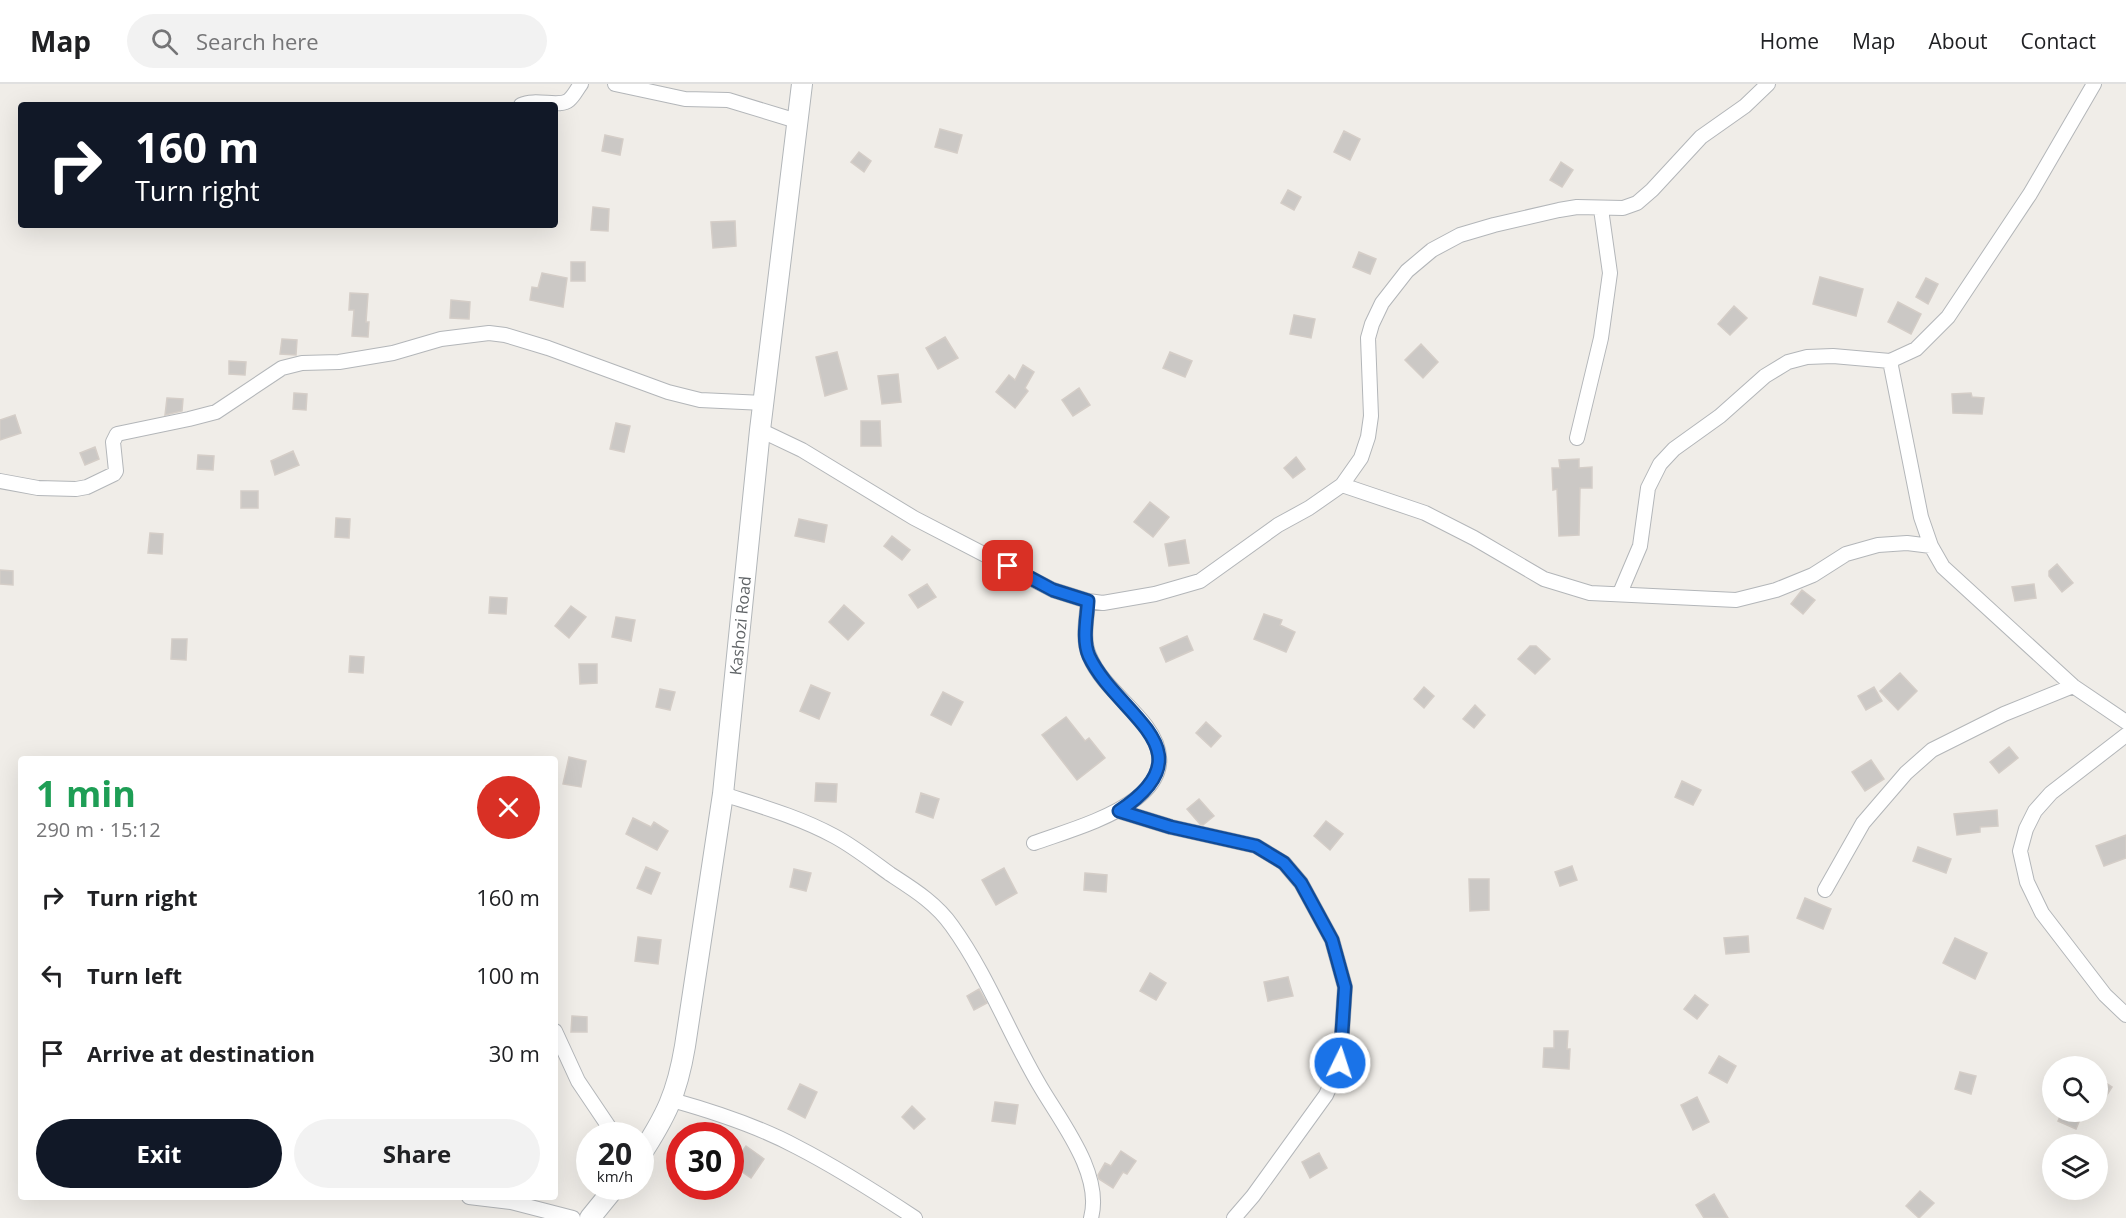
<!DOCTYPE html>
<html lang="en">
<head>
<meta charset="utf-8">
<style>
  body { margin:0; font-family:"Open Sans",sans-serif; background:#f2f2f2; color:#202124; height:100vh; display:flex; flex-direction:column; font-size:22px; white-space:nowrap }
  * { box-sizing:border-box; margin:0 }
  p { font-size:20px; color:#757577 }
  .icon { flex:none; width:33px; height:33px; fill:none; stroke:currentColor; stroke-width:2; stroke-linecap:round; stroke-linejoin:round }
  .map { position:relative; flex:1; overflow:hidden }
  .drawer { position:absolute; left:18px; top:672px; width:540px; height:444px; display:flex; flex-direction:column; background:#fff; border-radius:6px; box-shadow:0 6px 24px #0002 }
  .drawer>* { flex:none }
  .guide { position:absolute; left:18px; top:18px; width:540px; height:126px; border-radius:6px; box-shadow:0 6px 24px #0002; background:#111827; color:#fff; overflow:hidden }
  .tools { position:absolute; left:2042px; top:972px; display:grid; gap:12px }
  .tools a { display:grid; place-items:center; width:66px; height:66px; border-radius:50%; background:#fff; box-shadow:0 6px 24px #0002; font-size:30px }
  .speed { position:absolute; left:576px; top:1038px; display:flex; gap:12px; font-size:30px; font-weight:700; text-align:center }
  .speed>* { display:grid; place-content:center; width:78px; height:78px; border-radius:50%; background:#fff; box-shadow:0 6px 24px #0002; line-height:1 }
  .speed small { font-size:15px; font-weight:400 }
  .speed .limit { border:9px solid #d22; background:#fff; color:#111 }
  .pin { position:absolute; display:grid; place-items:center; width:51px; height:51px; color:#fff; margin:-26px; border-radius:12px; box-shadow:0 3px 9px #0006 }
  .me { position:absolute; width:66px; margin:-33px; rotate:4deg; stroke-linejoin:round; filter:drop-shadow(0 0 4px #0008) }
  .turn { display:flex; align-items:center; gap:21px; height:126px; padding:0 18px; font-size:27px }
  .turn .icon { width:78px; height:78px; stroke-width:2.5 }
  .turn b { display:block; font-size:42px; line-height:51px }
  .round { display:grid; place-items:center; flex:none; width:63px; height:63px; border-radius:32px; background:#f2f2f2 }
  .head { display:flex; align-items:center; justify-content:space-between; height:102px; padding:0 18px }
  h1 { font-size:36px; font-weight:700; line-height:45px; color:#1e9e55 }
  .primary-button { display:flex; gap:12px; margin-top:auto; padding:12px 18px }
  .primary-button a { flex:1; height:69px; border-radius:36px; background:#111827; color:#fff; font-size:24px; font-weight:700; line-height:69px; text-align:center }
  .primary-button a+a { background:#f2f2f2; color:#202124 }
  ul { padding:0; list-style:none }
  li { display:flex; align-items:center; gap:18px; height:78px; padding:0 18px }
  li div { flex:1 }
  li b { display:block; font-size:22px }
  li em { font-style:normal }
  header { display:flex; align-items:center; gap:36px; box-sizing:border-box; height:84px; padding:0 30px; background:#fff; border-bottom:2px solid #e0e0e0 }
  header strong { font-size:28px }
  nav { display:flex; gap:33px; margin-inline-start:auto; font-size:21px }
  .search { width:420px; height:54px; background:#f2f2f2; display:flex; align-items:center; gap:15px; box-sizing:border-box; padding:0 21px; border-radius:33px; color:#757577; font-size:22px }
  .map>svg:first-child { display:block }
</style>
</head>
<body>
<header>
<strong>Map</strong>
<div class="search"><svg class="icon" aria-label="search" viewBox="0 0 24 24"><circle cx="10" cy="10" r="6"/><path d="M15 15l6 6"/></svg>Search here</div>
<nav><a>Home</a><a>Map</a><a>About</a><a>Contact</a></nav>
</header>
<div class="map">
<svg width="2126" height="1134" viewBox="0 0 2126 1134">
  <rect width="100%" height="100%" fill="#f0ede8"/>
  <path fill="#cbc8c5" stroke="#d4cdc7" stroke-width="1.5" d="M 940,45 L 962,51 L 957,69 L 935,63 Z
    M 1344,47 L 1360,55 L 1350,76 L 1334,68 Z
    M 605,51 L 623,55 L 620,71 L 602,67 Z
    M 859,68 L 871,77 L 864,88 L 851,78 Z
    M 1561,78 L 1573,86 L 1562,103 L 1550,96 Z
    M 1288,106 L 1301,113 L 1294,126 L 1281,119 Z
    M 593,123 L 609,125 L 608,147 L 591,146 Z
    M 735,137 L 736,162 L 713,164 L 711,138 Z
    M 1359,168 L 1376,175 L 1370,190 L 1353,183 Z
    M 571,178 L 585,178 L 585,197 L 571,197 Z
    M 542,189 L 567,194 L 563,223 L 530,216 L 532,203 L 538,204 Z
    M 1820,193 L 1863,205 L 1856,232 L 1813,220 Z
    M 1926,194 L 1938,200 L 1928,220 L 1916,213 Z
    M 350,209 L 368,210 L 366,238 L 369,238 L 368,253 L 352,252 L 354,226 L 349,226 Z
    M 451,216 L 470,218 L 469,235 L 450,234 Z
    M 1898,218 L 1921,230 L 1911,250 L 1888,238 Z
    M 1734,222 L 1747,234 L 1730,251 L 1718,240 Z
    M 1294,231 L 1315,235 L 1311,254 L 1290,250 Z
    M 945,253 L 958,274 L 938,285 L 926,264 Z
    M 282,255 L 297,256 L 296,271 L 280,270 Z
    M 1421,260 L 1438,278 L 1423,294 L 1405,276 Z
    M 837,268 L 847,305 L 825,312 L 816,273 Z
    M 1170,268 L 1192,277 L 1185,293 L 1163,284 Z
    M 229,277 L 246,278 L 245,291 L 229,290 Z
    M 1023,281 L 1034,288 L 1025,304 L 1028,307 L 1015,324 L 996,308 L 1009,291 L 1015,296 Z
    M 898,290 L 901,318 L 882,320 L 878,292 Z
    M 1079,304 L 1090,321 L 1073,332 L 1062,316 Z
    M 294,309 L 307,310 L 306,326 L 293,325 Z
    M 1971,309 L 1972,313 L 1984,314 L 1982,330 L 1953,329 L 1952,310 Z
    M 167,314 L 183,315 L 182,327 L 165,331 Z
    M 15,331 L 21,349 L 0,356 L 0,336 Z
    M 861,337 L 880,337 L 881,362 L 861,362 Z
    M 616,339 L 630,342 L 624,368 L 610,365 Z
    M 95,363 L 99,375 L 85,381 L 80,369 Z
    M 293,367 L 299,381 L 275,391 L 271,377 Z
    M 198,371 L 214,372 L 213,386 L 197,385 Z
    M 1296,373 L 1305,385 L 1293,394 L 1284,384 Z
    M 1579,375 L 1579,384 L 1592,383 L 1592,404 L 1580,404 L 1579,451 L 1559,452 L 1557,405 L 1553,406 L 1552,384 L 1560,384 L 1559,376 Z
    M 241,407 L 258,407 L 258,424 L 241,424 Z
    M 1150,418 L 1169,433 L 1153,453 L 1134,438 Z
    M 336,434 L 350,435 L 349,454 L 335,453 Z
    M 799,435 L 827,441 L 824,458 L 795,452 Z
    M 150,449 L 163,450 L 162,470 L 148,469 Z
    M 892,452 L 910,466 L 902,476 L 884,462 Z
    M 1185,456 L 1189,479 L 1169,482 L 1165,460 Z
    M 2057,480 L 2073,499 L 2062,508 L 2049,492 L 2049,487 Z
    M 0,486 L 13,487 L 13,501 L 0,500 Z
    M 927,500 L 936,513 L 918,524 L 909,511 Z
    M 2034,500 L 2036,514 L 2015,517 L 2012,503 Z
    M 1802,506 L 1815,516 L 1803,530 L 1791,520 Z
    M 490,513 L 507,514 L 506,530 L 489,529 Z
    M 844,521 L 864,539 L 848,556 L 829,538 Z
    M 571,522 L 586,533 L 569,554 L 555,542 Z
    M 1264,530 L 1282,536 L 1280,541 L 1295,548 L 1286,568 L 1254,555 Z
    M 616,533 L 635,536 L 631,557 L 612,553 Z
    M 1187,552 L 1193,566 L 1166,578 L 1160,564 Z
    M 172,555 L 187,555 L 186,576 L 171,575 Z
    M 1530,562 L 1536,562 L 1550,575 L 1535,590 L 1518,575 Z
    M 350,572 L 364,573 L 363,589 L 349,588 Z
    M 579,580 L 597,580 L 597,599 L 580,600 Z
    M 1900,589 L 1917,607 L 1898,626 L 1880,607 Z
    M 811,601 L 830,609 L 819,635 L 800,627 Z
    M 1424,603 L 1434,612 L 1424,624 L 1414,615 Z
    M 1874,603 L 1882,617 L 1866,626 L 1858,612 Z
    M 660,605 L 675,608 L 670,626 L 656,623 Z
    M 943,608 L 963,618 L 951,641 L 931,631 Z
    M 1475,621 L 1485,631 L 1474,644 L 1463,635 Z
    M 1066,633 L 1085,657 L 1089,654 L 1105,674 L 1077,696 L 1042,651 Z
    M 1206,638 L 1221,652 L 1211,663 L 1196,649 Z
    M 2009,663 L 2018,674 L 1999,689 L 1990,678 Z
    M 569,673 L 586,677 L 581,703 L 563,700 Z
    M 1871,676 L 1884,695 L 1865,707 L 1852,688 Z
    M 1682,697 L 1701,706 L 1693,721 L 1675,713 Z
    M 816,699 L 837,700 L 836,718 L 815,717 Z
    M 921,709 L 939,715 L 933,734 L 916,728 Z
    M 1199,715 L 1214,732 L 1203,741 L 1200,740 L 1187,725 Z
    M 1997,726 L 1998,742 L 1980,743 L 1980,748 L 1957,751 L 1954,730 Z
    M 633,734 L 651,743 L 654,738 L 668,747 L 657,766 L 626,750 Z
    M 1326,737 L 1343,750 L 1330,766 L 1314,752 Z
    M 2126,751 L 2126,774 L 2104,782 L 2096,762 Z
    M 1918,763 L 1951,775 L 1946,789 L 1913,777 Z
    M 1572,782 L 1577,796 L 1560,802 L 1555,788 Z
    M 646,783 L 660,789 L 651,810 L 637,804 Z
    M 1004,784 L 1017,809 L 996,821 L 982,796 Z
    M 794,785 L 811,789 L 806,807 L 790,803 Z
    M 1085,789 L 1107,791 L 1106,808 L 1084,806 Z
    M 1469,795 L 1489,795 L 1489,826 L 1470,827 Z
    M 1805,814 L 1831,825 L 1823,845 L 1797,834 Z
    M 1748,852 L 1749,868 L 1726,870 L 1724,854 Z
    M 638,853 L 661,856 L 658,880 L 635,877 Z
    M 1955,854 L 1987,869 L 1975,895 L 1943,879 Z
    M 1150,889 L 1166,899 L 1156,916 L 1140,907 Z
    M 1288,893 L 1293,912 L 1268,917 L 1264,898 Z
    M 979,905 L 987,919 L 974,926 L 967,912 Z
    M 1695,911 L 1708,921 L 1697,935 L 1684,925 Z
    M 572,932 L 587,933 L 587,948 L 571,948 Z
    M 1554,947 L 1568,947 L 1567,965 L 1570,965 L 1569,985 L 1543,983 L 1544,964 L 1554,964 Z
    M 1719,972 L 1736,982 L 1727,999 L 1709,989 Z
    M 1960,988 L 1976,992 L 1971,1010 L 1955,1005 Z
    M 2097,993 L 2112,1003 L 2097,1027 Z
    M 800,1000 L 817,1008 L 805,1034 L 788,1025 Z
    M 1697,1013 L 1709,1038 L 1693,1046 L 1681,1021 Z
    M 995,1018 L 1018,1021 L 1015,1040 L 992,1037 Z
    M 912,1022 L 925,1035 L 914,1045 L 902,1033 Z
    M 2062,1028 L 2083,1028 L 2076,1045 L 2058,1037 Z
    M 746,1062 L 764,1075 L 751,1094 L 732,1081 Z
    M 1121,1067 L 1136,1077 L 1127,1090 L 1123,1088 L 1113,1104 L 1099,1095 L 1098,1091 L 1105,1079 L 1111,1082 Z
    M 1319,1069 L 1327,1084 L 1310,1094 L 1302,1078 Z
    M 1920,1107 L 1934,1119 L 1919,1134 L 1906,1122 Z
    M 1714,1110 L 1728,1134 L 1704,1134 L 1696,1121 Z"/>
  <g fill="none" stroke-linecap="round" stroke-linejoin="round">
    <g stroke="#b3b6b9" stroke-width="16">
      <path id="street" d="M 615,0 L 685,15 L 728,16 L 797,37
        M 521,21 C 536,14 560,24 569,16 C 574,12 577,5 581,0
        M 1890,277 L 1921,433 L 1931,462 L 1943,483 L 2073,602 L 2126,638
        M 760,346 L 802,366 L 914,434 L 1053,506 L 1088,517 L 1103,519 L 1155,510 L 1200,497 L 1278,441 L 1309,424 L 1342,401 L 1361,374 L 1368,353 L 1371,332 L 1368,254 L 1372,240 L 1382,219 L 1407,187 L 1432,166 L 1460,151 L 1494,141 L 1559,126 L 1577,123 L 1623,124 L 1637,119 L 1652,106 L 1701,53 L 1745,22 L 1768,0
        M 1577,354 L 1601,254 L 1610,189 L 1601,125
        M 0,397 L 38,404 L 76,405 L 87,403 L 114,390 L 116,387 L 113,358 L 117,350 L 189,335 L 216,328 L 282,284 L 302,279 L 339,278 L 393,269 L 441,255 L 489,249 L 505,251 L 548,264 L 668,308 L 700,316 L 764,319
        M 1342,401 L 1425,429 L 1474,454 L 1544,495 L 1590,509 L 1736,516 L 1776,506 L 1813,491 L 1846,470 L 1878,461 L 1907,459 L 1931,462
        M 1620,509 L 1640,462 L 1648,404 L 1660,380 L 1674,365 L 1720,332 L 1765,292 L 1788,278 L 1807,273 L 1833,272 L 1890,277 L 1916,265 L 1948,233 L 2030,110 L 2094,0
        M 2126,651 L 2051,709 L 2035,727 L 2026,745 L 2020,767 L 2027,798 L 2042,829 L 2105,911 L 2126,931
        M 723,710 C 760,722 799,733 834,752 C 853,762 872,777 890,790 C 913,805 936,819 952,842 C 988,892 1009,950 1040,1002 C 1061,1038 1103,1090 1091,1134
        M 1119,727 L 1171,743 L 1256,762 L 1284,779 L 1301,799 L 1332,856 L 1345,903 L 1340,979 L 1326,1011 L 1253,1112 L 1234,1134
        M 1034,759 C 1080,742 1199,713 1146,642 C 1128,618 1100,599 1089,571 C 1082,555 1087,533 1088,517
        M 1825,806 L 1863,739 L 1906,689 L 1932,666 L 2004,630 L 2073,602
        M 555,947 L 578,997 L 615,1052
        M 672,1016 C 715,1028 758,1042 797,1063 C 838,1084 877,1109 915,1134
        M 469,1113 L 511,1118 L 573,1134"/>
    </g>
    <g stroke="#b2b6b9" stroke-width="22">
      <g id="secondary">
        <path id="s1" d="M 640,1072 C 666,1032 677,1010 685,962 L 723,710 L 760,346 L 802,0"/>
        <path d="M 590,1134 L 616,1102"/>
      </g>
    </g>
    <use href="#street" stroke="#fff" stroke-width="14"/>
    <use href="#secondary" stroke="#fff" stroke-width="20"/>
  </g>
  <g fill="none" stroke-linecap="round" stroke-linejoin="round">
    <g stroke="#114b97" stroke-width="15">
      <path id="route" d="M 1008,482 L 1053,506 L 1088,517 C 1087,534 1082,556 1089,572 C 1117,632 1212,666 1119,727 L 1171,743 L 1256,762 L 1284,779 L 1301,799 L 1332,856 L 1345,903 L 1340,979"/>
    </g>
    <use href="#route" stroke="#1a73e8" stroke-width="10"/>
  </g>
  <g text-anchor="middle" stroke-width="4.5" stroke-linejoin="round" paint-order="stroke">
    <g font-size="16" fill="#606467" stroke="#fff">
      <text dy="6" stroke="none"><textPath href="#s1" startOffset="544">Kashozi Road</textPath></text>
    </g>
  </g>
</svg>
<div class="tools">
<a><svg class="icon" aria-label="search" viewBox="0 0 24 24"><circle cx="10" cy="10" r="6"/><path d="M15 15l6 6"/></svg></a>
<a><svg class="icon" aria-label="layers" viewBox="0 0 24 24"><path d="M12 4l9 5-9 5-9-5zM3 14l9 5 9-5"/></svg></a>
</div>
<div class="speed"><div>20<small>km/h</small></div><div class="limit">30</div></div>
<div class="pin" style="left:1008px;top:482px;background:#d93025"><svg class="icon" aria-label="arrive" viewBox="0 0 24 24"><path d="M6 21V4h12l-3 4 3 4H6"/></svg></div>
<svg class="me" style="left:1340px;top:979px" viewBox="-20 -20 40 40"><circle r="17" fill="#1a73e8" stroke="#fff" stroke-width="3"/><path d="M0-11L8 9 0 5-8 9z" fill="#fff"/></svg>
<div class="guide">
<div class="turn"><svg class="icon" aria-label="right" viewBox="0 0 24 24"><path d="M7 20v-9h11M14 6l5 5-5 5"/></svg><div><b>160 m</b>Turn right</div></div>
</div>
<section class="drawer">
<div class="head"><div><h1>1 min</h1><p>290 m · 15:12</p></div><a class="round" style="background:#d93025;color:#fff"><svg class="icon" aria-label="close" viewBox="0 0 24 24"><path d="M6 6l12 12M18 6L6 18"/></svg></a></div>
<ul>
<li><svg class="icon" aria-label="right" viewBox="0 0 24 24"><path d="M7 20v-9h11M14 6l5 5-5 5"/></svg><div><b>Turn right</b></div><em>160 m</em></li>
<li><svg class="icon" aria-label="left" viewBox="0 0 24 24"><path d="M17 20v-9H6M10 6l-5 5 5 5"/></svg><div><b>Turn left</b></div><em>100 m</em></li>
<li><svg class="icon" aria-label="arrive" viewBox="0 0 24 24"><path d="M6 21V4h12l-3 4 3 4H6"/></svg><div><b>Arrive at destination</b></div><em>30 m</em></li>
</ul>
<div class="primary-button"><a>Exit</a><a>Share</a></div>
</section>
</div>
</body>
</html>
